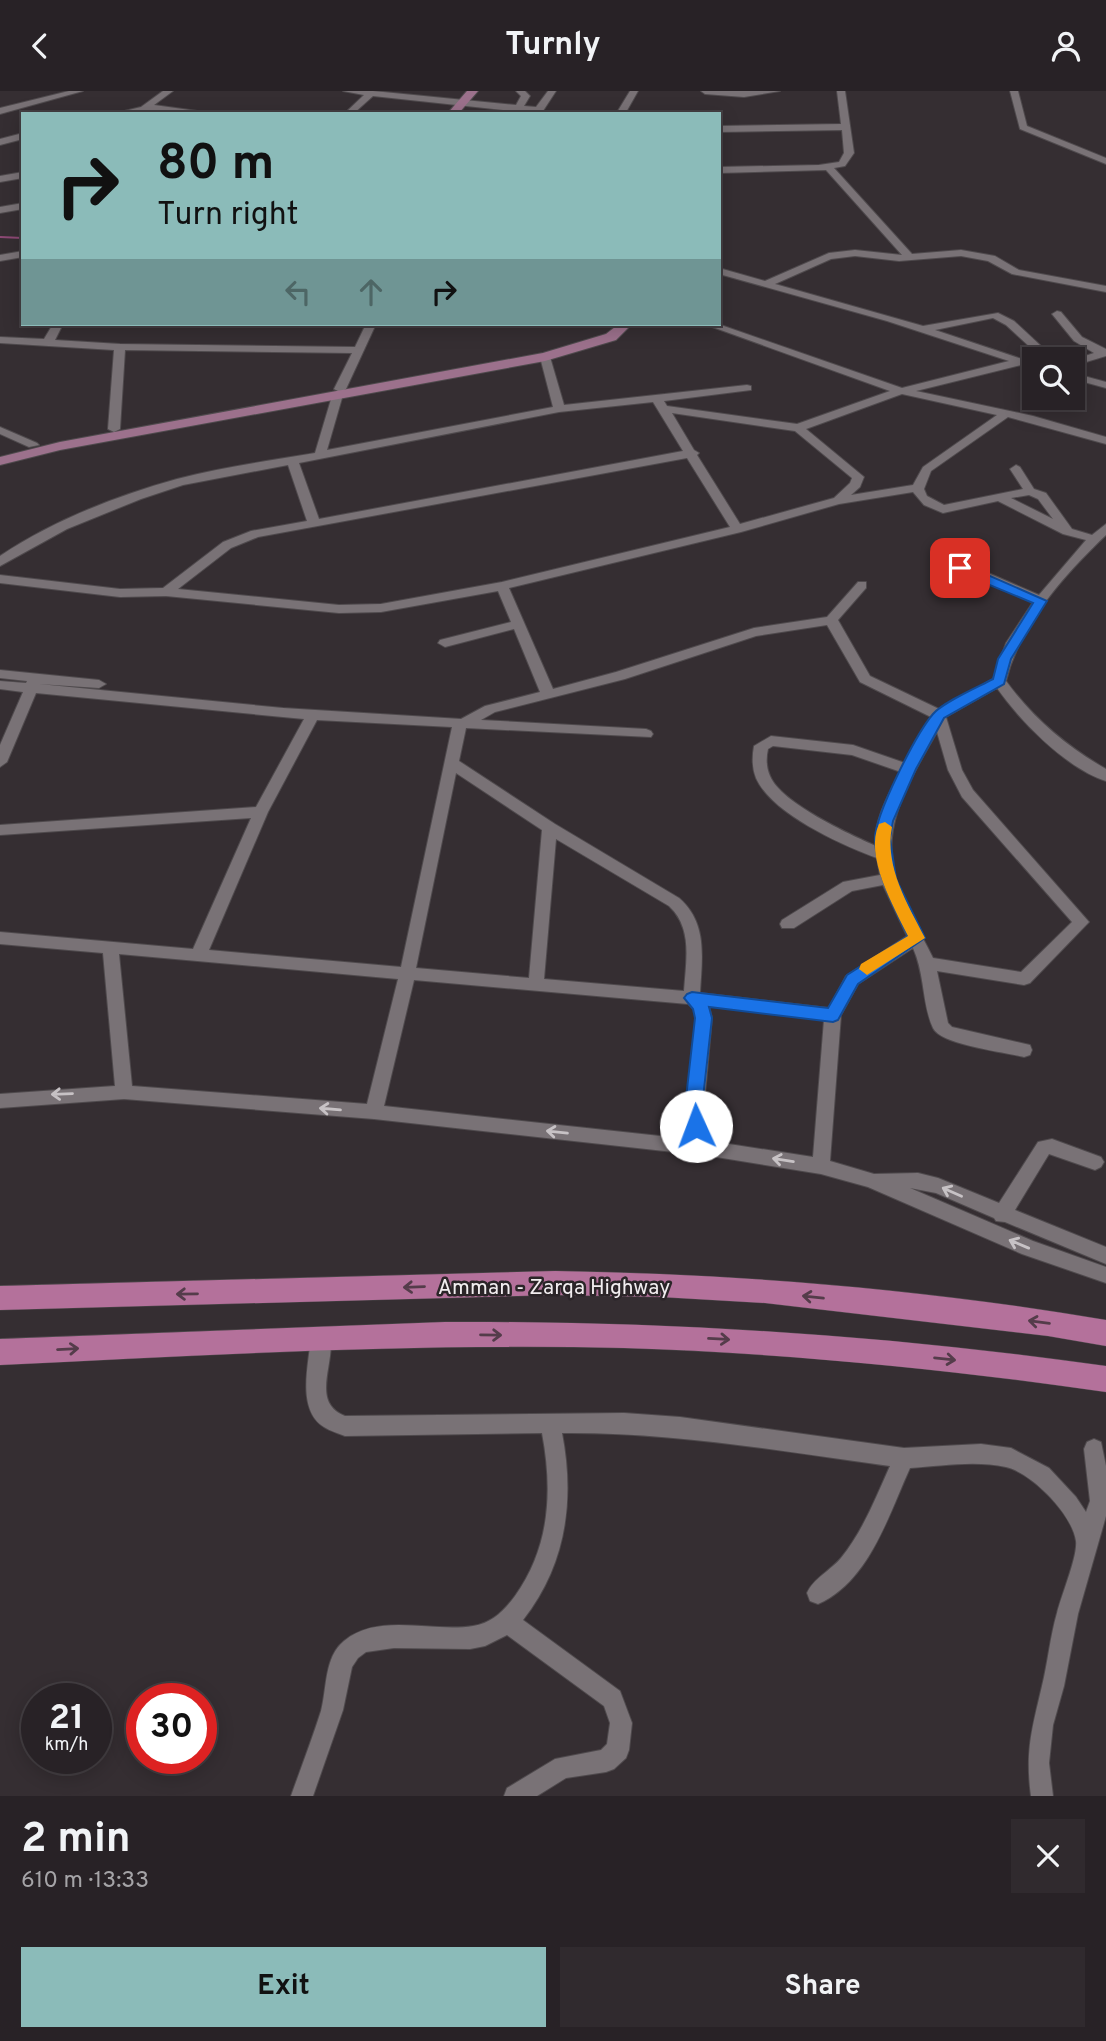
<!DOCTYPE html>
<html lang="en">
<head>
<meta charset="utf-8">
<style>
  body { margin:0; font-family:Overpass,sans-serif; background:#302a2e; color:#f1f3f6; height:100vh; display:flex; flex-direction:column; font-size:26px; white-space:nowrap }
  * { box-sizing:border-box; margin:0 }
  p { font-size:23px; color:#a5a4a7 }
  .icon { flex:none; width:38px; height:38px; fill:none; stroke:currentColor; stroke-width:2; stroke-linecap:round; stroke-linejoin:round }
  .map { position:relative; height:1705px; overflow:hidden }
  .panel { display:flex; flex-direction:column; background:#282226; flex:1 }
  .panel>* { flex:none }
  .top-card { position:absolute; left:21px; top:21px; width:700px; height:214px; border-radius:0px; box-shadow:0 4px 18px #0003,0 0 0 2px #443f43; background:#8bbbb9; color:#111; overflow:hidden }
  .fabs { position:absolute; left:1022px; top:256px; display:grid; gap:14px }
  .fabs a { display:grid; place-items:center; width:63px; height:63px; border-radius:0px; background:#282226; box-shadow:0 4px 18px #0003,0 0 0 2px #443f43; font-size:35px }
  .speed { position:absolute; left:21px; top:1592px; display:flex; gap:14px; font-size:35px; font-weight:700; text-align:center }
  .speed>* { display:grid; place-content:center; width:91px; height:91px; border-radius:50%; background:#282226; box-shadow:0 4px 18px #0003,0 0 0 2px #443f43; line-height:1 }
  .speed small { font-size:18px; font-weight:400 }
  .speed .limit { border:10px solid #d22; background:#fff; color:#111 }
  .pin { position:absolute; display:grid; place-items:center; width:60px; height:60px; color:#fff; margin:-30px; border-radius:14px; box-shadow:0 4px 10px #0006 }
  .me { position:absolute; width:77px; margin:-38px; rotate:358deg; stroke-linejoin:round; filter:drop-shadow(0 0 5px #0008) }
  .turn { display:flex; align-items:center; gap:24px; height:147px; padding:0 21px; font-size:32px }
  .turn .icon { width:91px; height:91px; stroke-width:2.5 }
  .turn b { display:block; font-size:49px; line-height:60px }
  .lanes { display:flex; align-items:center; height:66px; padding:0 21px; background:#0003; justify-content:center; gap:35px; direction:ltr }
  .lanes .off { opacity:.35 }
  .round { display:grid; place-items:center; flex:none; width:74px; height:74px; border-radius:0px; background:#302a2e }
  .summary { display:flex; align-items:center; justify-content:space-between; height:119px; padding:0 21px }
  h1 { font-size:42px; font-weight:700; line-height:52px }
  .action { display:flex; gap:14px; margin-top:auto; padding:14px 21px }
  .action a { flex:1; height:80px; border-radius:0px; background:#8bbbb9; color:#111; font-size:28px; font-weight:700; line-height:80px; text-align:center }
  .action a+a { background:#302a2e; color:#f1f3f6 }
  header { display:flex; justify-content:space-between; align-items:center; height:91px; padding:0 21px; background:#282226; font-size:32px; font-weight:700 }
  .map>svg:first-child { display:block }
</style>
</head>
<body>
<header><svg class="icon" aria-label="back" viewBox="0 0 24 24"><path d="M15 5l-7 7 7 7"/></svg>Turnly<svg class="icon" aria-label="person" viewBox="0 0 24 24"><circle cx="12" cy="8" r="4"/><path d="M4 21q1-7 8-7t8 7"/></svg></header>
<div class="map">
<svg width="1106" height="1705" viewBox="0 0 1106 1705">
  <rect width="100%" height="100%" fill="#352e32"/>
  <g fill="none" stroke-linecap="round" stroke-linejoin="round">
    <path stroke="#8d4975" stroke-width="2" d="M 0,146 L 23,147"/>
    <g stroke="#4f4a4d" stroke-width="2">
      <path id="minor" d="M 69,0 L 83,0 L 0,23 L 0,17 Z
        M 163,0 L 173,0 L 154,14 L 219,23 L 152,19 L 112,23 L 141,16 Z
        M 343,0 L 373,0 L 516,14 L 521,5 L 516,0 L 525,0 L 530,5 L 524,15 L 536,16 L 548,0 L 556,0 L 541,23 L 373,5 L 353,23 L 344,23 L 364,4 Z
        M 630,0 L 638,0 L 625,23 L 616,23 Z
        M 701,0 L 780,0 L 744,6 L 705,3 Z
        M 837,0 L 845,0 L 854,62 L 845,75 L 834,77 L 912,163 L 961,159 L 995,165 L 1019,179 L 1106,195 L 1106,201 L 1012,183 L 988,170 L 961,165 L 899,170 L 855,165 L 831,168 L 775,193 L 923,235 L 998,222 L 1014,230 L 1055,268 L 1043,268 L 1006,234 L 993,227 L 935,239 L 1034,272 L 1034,278 L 1021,274 L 916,300 L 1033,325 L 1106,346 L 1106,353 L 1008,326 L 931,380 L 924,398 L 927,405 L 944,414 L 1023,398 L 1010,378 L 1016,374 L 1020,376 L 1034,398 L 1046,402 L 1072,438 L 1092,444 L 1106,433 L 1106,444 C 1065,483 1020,533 1006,590 C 1033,627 1066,655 1106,678 L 1106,690 C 1067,678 1020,630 997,597 L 946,626 L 962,679 L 973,699 L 1089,831 L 1030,892 L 1024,894 L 937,880 L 948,932 L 952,936 L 1030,954 L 1032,959 L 1030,964 L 1024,966 C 1005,961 941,954 933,937 C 922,914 925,883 913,857 L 858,893 L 841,924 L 830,1070 L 874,1083 L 918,1082 L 938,1087 L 999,1112 L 1038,1051 L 1052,1048 L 1101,1066 L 1104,1071 L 1101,1076 L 1095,1079 L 1049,1063 L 1015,1119 L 1106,1156 L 1106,1173 L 1005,1131 L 996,1130 L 994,1127 L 936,1102 L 910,1097 L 1033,1150 L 1106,1176 L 1106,1192 L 1022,1163 L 868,1096 L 821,1083 L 710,1065 L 374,1028 L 124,1008 L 0,1017 L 0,1003 L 115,995 L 103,862 L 0,853 L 0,841 L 193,858 L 251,727 L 0,744 L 0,734 L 256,716 L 304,628 L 36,602 L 7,671 L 0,676 L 0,654 L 23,601 L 0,598 L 0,590 L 26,592 L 27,590 L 0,587 L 0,579 L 99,589 L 106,593 L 99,597 L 39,593 L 283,617 L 461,628 L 485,615 L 540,601 L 514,538 L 445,556 L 438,552 L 440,549 L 511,531 L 498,500 L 381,521 L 339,522 L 166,505 L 120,506 L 0,492 L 0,484 L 120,498 L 163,497 L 223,451 L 251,440 L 307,430 L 288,374 L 183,394 L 141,408 L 67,438 L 0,475 L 0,465 C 52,430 116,405 177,388 C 222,376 269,370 315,362 L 332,305 L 342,307 L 327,359 L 553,316 L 540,266 L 545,263 L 550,266 L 564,314 L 747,294 L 751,295 L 751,299 L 664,310 L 667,315 L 797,333 L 890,300 L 704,233 L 718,233 L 902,297 L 1009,270 L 887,230 L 719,183 L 719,177 L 765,190 L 829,162 L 855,159 L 902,164 L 826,79 L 719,82 L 719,76 L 819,74 L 839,71 L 844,62 L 842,39 L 719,41 L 719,35 L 841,33 ZM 902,303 L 997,324 L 923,376 L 913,394 L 851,404 L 860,396 L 864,386 L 806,338 ZM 653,311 L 683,360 L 319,428 L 299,372 L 559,321 ZM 672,322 L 795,340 L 852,387 L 850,392 L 834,407 L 740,433 L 697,364 L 699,362 L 694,359 ZM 687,367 L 730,436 L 502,491 L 381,513 L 339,514 L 178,498 L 231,457 L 258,446 ZM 913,401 L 924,414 L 943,422 L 998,410 L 1063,443 L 1086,449 L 1039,504 L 940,461 L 932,461 L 932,467 L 1033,511 L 1006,552 L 993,588 L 939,618 L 870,585 L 838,529 L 866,497 L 866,491 L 858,491 L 827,526 L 754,537 L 616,581 L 553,598 L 509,497 L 741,441 L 839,413 ZM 1029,404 L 1038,408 L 1053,428 L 1011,407 ZM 827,534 L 860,591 L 931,626 L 905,672 L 853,654 L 771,645 L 754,655 C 752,666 752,677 756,687 C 772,723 842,754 877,767 L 880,784 L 843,791 L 782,829 L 780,833 L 782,837 L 794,837 L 852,800 L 883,794 L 907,845 L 846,885 L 829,917 L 700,902 C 702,867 708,832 679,807 L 555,733 L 459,670 L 466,637 L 651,646 L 653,643 L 651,640 L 646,638 L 481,629 L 495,621 L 625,588 L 756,545 ZM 317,629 L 452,636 L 401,876 L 209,859 L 268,721 ZM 937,641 L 948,679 L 962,706 L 1072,831 L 1021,881 L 933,867 C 921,842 904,815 896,788 C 879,734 912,686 937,641 ZM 773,655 L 852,664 L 901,681 C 889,701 872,732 876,755 C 849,743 781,712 770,685 C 766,676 766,667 768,658 ZM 456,682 L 542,739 L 529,887 L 416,877 ZM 556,748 L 669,815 C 693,837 686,870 684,900 L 544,888 ZM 119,863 L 398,888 L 367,1013 L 132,995 ZM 414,889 L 688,913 L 694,918 L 696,927 L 685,1025 L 697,1049 L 384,1015 ZM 709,915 L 824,929 L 813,1066 L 716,1051 L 703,1025 L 712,927 Z
        M 1010,0 L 1018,0 L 1027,35 L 1106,67 L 1106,73 L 1020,38 Z
        M 23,42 L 23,48 L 0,54 L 0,48 Z
        M 23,81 L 23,87 L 0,91 L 0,85 Z
        M 23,112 L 23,118 L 0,122 L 0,116 Z
        M 23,160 L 23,166 L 0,170 L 0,164 Z
        M 1057,220 L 1061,221 L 1082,246 L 1106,258 L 1106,265 L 1073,275 L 1073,269 L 1094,262 L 1074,250 L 1052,223 Z
        M 53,233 L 63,233 L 55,249 L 120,253 L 355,256 L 366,233 L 376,233 L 346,298 L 340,301 L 334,298 L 352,262 L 125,259 L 120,338 L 114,341 L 108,338 L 114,259 L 0,252 L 0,246 L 44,248 Z
        M 1073,282 L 1106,291 L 1106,297 L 1073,288 Z
        M 0,336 L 37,352 L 39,354 L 29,356 L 0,343 Z
        M 321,1237 L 328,1240 C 340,1266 307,1310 345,1325 L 624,1322 L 680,1326 L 904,1357 L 981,1353 L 1011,1357 L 1049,1377 L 1076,1406 L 1086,1421 L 1090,1410 L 1084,1358 L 1087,1351 L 1094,1348 L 1101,1351 L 1106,1375 L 1106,1425 L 1078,1523 L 1064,1595 L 1053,1634 L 1049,1672 L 1053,1705 L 1031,1705 C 1025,1660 1032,1638 1042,1595 C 1048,1571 1050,1546 1057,1522 C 1061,1505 1078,1465 1076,1450 C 1072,1423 1032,1382 1006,1376 C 975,1369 941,1375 910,1377 C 889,1423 869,1491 818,1513 L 810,1510 L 807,1502 C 813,1488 831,1479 841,1467 C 863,1440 876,1406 890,1375 C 781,1360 673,1341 562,1342 C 575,1410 566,1474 523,1529 L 620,1600 L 632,1632 L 629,1659 L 626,1667 L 614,1678 L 606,1681 L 566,1687 L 537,1705 L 504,1705 L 507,1697 L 555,1668 L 601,1659 L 607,1653 L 610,1632 L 604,1615 L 507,1544 L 485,1555 L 470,1558 L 394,1557 L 366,1561 L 358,1567 L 352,1576 L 343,1619 L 313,1705 L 291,1705 C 301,1677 312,1648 321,1620 C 327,1598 324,1566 344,1550 C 379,1521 433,1542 473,1535 C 492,1532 504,1520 515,1505 C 550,1456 553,1400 542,1342 L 345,1345 C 338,1342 330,1340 324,1336 C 296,1318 309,1273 311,1246 L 314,1240 Z"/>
    </g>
    <g stroke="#4f4a4d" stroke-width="2">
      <path id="major" d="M 467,0 L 478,0 L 458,23 L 447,23 Z
        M 619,233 L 632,233 L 616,249 L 545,270 L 60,359 L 0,374 L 0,366 L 60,351 L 543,262 L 606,243 Z"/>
    </g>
    <g stroke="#4f4a4d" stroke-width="1">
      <path id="highway" d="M 555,1180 C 739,1183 924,1198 1106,1229 L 1106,1255 L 1048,1245 L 765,1212 L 661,1206 L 555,1204 L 0,1219 L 0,1195 Z
        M 445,1231 C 667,1230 886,1244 1106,1275 L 1106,1301 C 946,1278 785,1262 624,1257 C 416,1252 208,1264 0,1274 L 0,1248 Z"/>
    </g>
    <use href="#minor" fill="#797276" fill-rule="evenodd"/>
    <use href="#major" fill="#9c718c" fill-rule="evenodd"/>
    <use href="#highway" fill="#b4719b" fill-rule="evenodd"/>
  </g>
  <defs><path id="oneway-shaft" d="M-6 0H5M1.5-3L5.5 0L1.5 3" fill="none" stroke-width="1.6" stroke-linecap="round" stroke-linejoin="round" transform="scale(1.75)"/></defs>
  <g stroke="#c7c2c5">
    <use href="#oneway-shaft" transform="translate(62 1003) rotate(178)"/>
    <use href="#oneway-shaft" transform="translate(330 1018) rotate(-175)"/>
    <use href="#oneway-shaft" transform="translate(557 1041) rotate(-174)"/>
    <use href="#oneway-shaft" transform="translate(783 1069) rotate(-171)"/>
    <use href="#oneway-shaft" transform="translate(952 1101) rotate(-156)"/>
    <use href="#oneway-shaft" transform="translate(1019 1153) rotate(-157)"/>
  </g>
  <g stroke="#543c4a">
    <use href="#oneway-shaft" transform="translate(414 1196) rotate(178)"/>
    <use href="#oneway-shaft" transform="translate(187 1203) rotate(179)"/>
    <use href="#oneway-shaft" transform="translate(813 1206) rotate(-174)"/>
    <use href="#oneway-shaft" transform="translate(1039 1231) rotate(-173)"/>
    <use href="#oneway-shaft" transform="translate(491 1244) rotate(1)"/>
    <use href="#oneway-shaft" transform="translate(719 1248) rotate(3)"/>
    <use href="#oneway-shaft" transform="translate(68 1258) rotate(-3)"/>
    <use href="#oneway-shaft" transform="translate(945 1268) rotate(6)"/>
  </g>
  <path fill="#1a73e8" stroke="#114b97" stroke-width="2" d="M 956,474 L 965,474 L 1047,510 L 1011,568 L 1004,593 L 944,627 L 916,678 L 893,730 L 890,747 L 896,788 L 925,847 L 858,893 L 838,929 L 833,931 L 709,916 L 712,927 L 702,1016 L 705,1035 L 696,1042 L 690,1040 L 685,1016 L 695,927 L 693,918 L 684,907 L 687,903 L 692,901 L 828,917 L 847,884 L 908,845 C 893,814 877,785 875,749 C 874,725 916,643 933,623 C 943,611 978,596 993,588 L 998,568 L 1033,512 L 956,480 Z"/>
  <path fill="#f59e0b" d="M 885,731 L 892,736 C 884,775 908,814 925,847 L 867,884 L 859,878 L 861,873 L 908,845 C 894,816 864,765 879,733 Z"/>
  <g text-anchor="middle" stroke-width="5" stroke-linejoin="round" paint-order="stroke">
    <g font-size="21" fill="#f1edef" stroke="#2b2528">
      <text x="554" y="1203">Amman - Zarqa Highway</text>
    </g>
  </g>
</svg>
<div class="fabs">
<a><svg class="icon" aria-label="search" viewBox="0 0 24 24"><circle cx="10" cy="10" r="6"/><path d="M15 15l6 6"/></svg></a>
</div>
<div class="speed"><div>21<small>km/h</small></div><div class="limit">30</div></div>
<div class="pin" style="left:960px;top:477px;background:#d93025"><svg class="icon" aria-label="arrive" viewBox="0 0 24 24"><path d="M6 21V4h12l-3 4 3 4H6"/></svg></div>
<svg class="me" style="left:696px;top:1035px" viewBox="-20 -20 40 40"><circle r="19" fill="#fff"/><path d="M0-13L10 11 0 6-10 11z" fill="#1a73e8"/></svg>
<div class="top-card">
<div class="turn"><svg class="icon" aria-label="right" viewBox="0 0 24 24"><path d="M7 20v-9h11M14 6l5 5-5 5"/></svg><div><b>80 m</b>Turn right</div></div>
<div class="lanes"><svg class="icon off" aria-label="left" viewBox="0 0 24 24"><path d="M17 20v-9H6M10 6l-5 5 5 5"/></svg><svg class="icon off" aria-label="ahead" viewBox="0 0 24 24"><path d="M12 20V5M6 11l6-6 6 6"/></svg><svg class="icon" aria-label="right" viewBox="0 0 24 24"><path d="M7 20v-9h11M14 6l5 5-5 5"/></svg></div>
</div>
</div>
<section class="panel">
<div class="summary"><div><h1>2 min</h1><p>610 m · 13:33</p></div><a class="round"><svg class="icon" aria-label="close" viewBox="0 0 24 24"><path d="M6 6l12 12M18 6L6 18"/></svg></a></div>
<div class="action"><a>Exit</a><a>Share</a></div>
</section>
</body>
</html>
